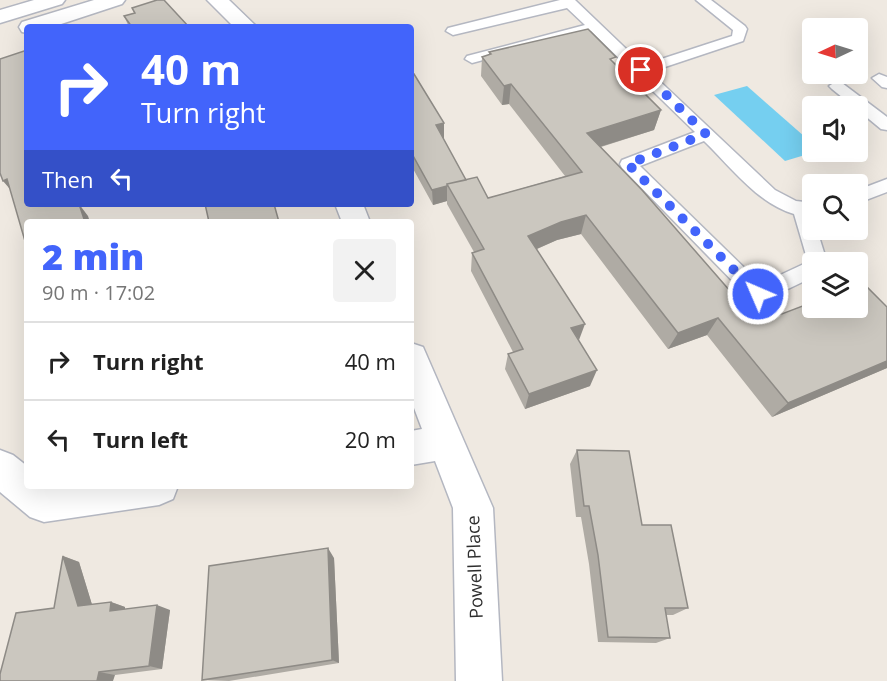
<!DOCTYPE html>
<html lang="en">
<head>
<meta charset="utf-8">
<style>
  body { margin:0; font-family:"Open Sans",sans-serif; background:#f2f2f2; color:#222; height:100vh; display:flex; flex-direction:column; font-size:22px; white-space:nowrap }
  * { box-sizing:border-box; margin:0 }
  p { font-size:20px; color:#767676 }
  .icon { flex:none; width:33px; height:33px; fill:none; stroke:currentColor; stroke-width:2; stroke-linecap:round; stroke-linejoin:round }
  .map { position:relative; flex:1; overflow:hidden }
  .drawer { position:absolute; left:24px; top:219px; width:390px; height:270px; display:flex; flex-direction:column; background:#fff; border-radius:6px; box-shadow:0 6px 24px #0002 }
  .drawer>* { flex:none }
  .top-card { position:absolute; left:24px; top:24px; width:390px; height:183px; border-radius:6px; box-shadow:0 6px 24px #0002; background:#4264fb; color:#fff; overflow:hidden }
  .needle { width:39px; rotate:266deg }
  .buttons { position:absolute; left:802px; top:18px; display:grid; gap:12px }
  .buttons a { display:grid; place-items:center; width:66px; height:66px; border-radius:6px; background:#fff; box-shadow:0 6px 24px #0002; font-size:30px }
  .pin { position:absolute; display:grid; place-items:center; width:51px; height:51px; color:#fff; margin:-26px; border:3px solid #fff; border-radius:50%; box-shadow:0 2px 6px #0007 }
  .me { position:absolute; width:66px; margin:-33px; rotate:315deg; stroke-linejoin:round; filter:drop-shadow(0 0 4px #0008) }
  .turn { display:flex; align-items:center; gap:21px; height:126px; padding:0 18px; font-size:27px }
  .turn .icon { width:78px; height:78px; stroke-width:2.5 }
  .turn b { display:block; font-size:42px; line-height:51px }
  .then { display:flex; align-items:center; height:57px; padding:0 18px; background:#0003; gap:12px; font-size:22px }
  .round { display:grid; place-items:center; flex:none; width:63px; height:63px; border-radius:6px; background:#f2f2f2 }
  .overview { display:flex; align-items:center; justify-content:space-between; height:102px; padding:0 18px }
  h1 { font-size:36px; font-weight:800; line-height:45px; color:#4264fb }
  ul { padding:0; list-style:none }
  li { display:flex; align-items:center; gap:18px; height:78px; padding:0 18px; border-top:2px solid #e0e0e0 }
  li div { flex:1 }
  li b { display:block; font-size:22px }
  li em { font-style:normal }
  .map>svg:first-child { display:block }
</style>
</head>
<body>
<div class="map">
<svg width="887" height="681" viewBox="0 0 887 681">
  <rect width="100%" height="100%" fill="#efe9e1"/>
  <path fill="#75cff0" d="M 747,86 L 813,144 L 815,152 L 785,161 L 714,95 Z"/>
  <g fill="none" stroke-linecap="round" stroke-linejoin="round">
    <g stroke="#b4b7c1" stroke-width="3">
      <path id="lane" d="M 560,0 L 575,0 L 643,65 L 732,36 L 733,30 L 696,0 L 711,0 L 745,26 L 747,29 L 743,41 L 650,72 L 775,190 L 796,201 L 813,203 L 813,230 L 817,230 L 827,262 L 813,262 L 813,277 L 765,300 L 758,302 L 751,300 L 622,168 L 620,164 L 622,160 L 695,132 L 591,31 L 472,63 L 465,59 L 467,56 L 585,25 L 567,8 L 453,35 L 446,31 L 448,28 ZM 704,141 C 731,167 757,203 794,214 L 808,262 L 761,284 L 640,166 Z
        M 879,74 L 887,77 L 887,88 L 882,87 L 872,78 Z
        M 837,81 L 842,83 L 887,117 L 887,130 L 881,129 L 858,110 L 858,106 L 853,106 L 832,89 L 829,86 Z
        M 887,179 L 887,192 L 858,203 L 858,190 Z"/>
    </g>
    <g stroke="#b4b7c1" stroke-width="3">
      <path id="street" d="M 207,0 L 229,0 L 257,27 L 234,27 Z
        M 335,204 L 363,204 L 370,222 L 342,222 Z
        M 411,343 L 423,347 L 493,508 L 502,681 L 456,681 L 453,508 L 435,461 L 411,465 L 411,431 L 422,429 L 411,400 Z
        M 0,450 L 13,455 L 27,466 L 27,486 L 178,486 L 173,499 L 159,505 L 44,522 L 30,517 L 0,492 Z"/>
    </g>
    <g stroke="#b4b7c1" stroke-width="3">
      <path id="secondary" d="M 34,0 L 65,0 L 62,4 L 0,23 L 0,10 Z
        M 94,0 L 125,0 L 122,4 L 52,27 L 27,27 L 27,33 L 22,32 L 19,27 L 22,22 Z"/>
    </g>
    <use href="#lane" fill="#fff" fill-rule="evenodd"/>
    <use href="#street" fill="#fff" fill-rule="evenodd"/>
    <use href="#secondary" fill="#fff" fill-rule="evenodd"/>
  </g>
  <path fill="#afaba4" d="M 132,8 L 189,27 L 129,27 L 124,16 L 134,13 Z
    M 489,52 L 614,63 L 661,110 L 654,130 L 601,147 L 758,323 L 887,307 L 887,368 L 772,417 L 707,335 L 668,349 L 581,234 L 557,240 L 537,249 L 578,341 L 590,386 L 525,409 L 505,369 L 508,354 L 513,352 L 471,271 L 472,253 L 474,252 L 447,204 L 447,201 L 433,205 L 411,165 L 411,75 L 443,139 L 466,180 L 488,198 L 565,176 L 509,104 L 502,105 L 481,76 L 482,57 L 489,55 Z
    M 577,450 L 642,525 L 688,608 L 673,615 L 666,615 L 670,638 L 656,643 L 598,642 L 589,564 L 581,517 L 576,517 L 570,464 Z
    M 63,556 L 79,562 L 92,605 L 111,602 L 125,607 L 125,609 L 170,610 L 162,669 L 115,675 L 0,681 L 54,608 Z
    M 334,558 L 339,663 L 229,681 L 202,680 Z"/>
  <path fill="#8e8b86" d="M 511,84 L 509,104 L 502,105 L 504,86 Z
    M 661,110 L 654,130 L 583,152 L 587,133 Z
    M 444,123 L 444,138 L 436,140 L 436,125 Z
    M 7,179 L 15,195 L 3,181 Z
    M 447,186 L 447,201 L 433,205 L 432,190 Z
    M 79,204 L 88,216 L 90,222 L 85,222 Z
    M 586,215 L 581,234 L 557,240 L 525,254 L 528,236 L 561,222 Z
    M 718,318 L 707,335 L 668,349 L 678,333 Z
    M 585,324 L 579,340 L 571,328 Z
    M 887,361 L 887,368 L 772,417 L 788,403 Z
    M 597,370 L 590,386 L 525,409 L 529,394 Z
    M 328,548 L 334,558 L 339,663 L 332,660 Z
    M 63,556 L 79,562 L 94,611 L 78,606 Z
    M 111,602 L 125,607 L 125,616 L 110,611 Z
    M 157,605 L 170,610 L 162,669 L 149,666 Z
    M 99,672 L 115,675 L 113,681 L 97,681 Z"/>
  <path fill="#cbc7bf" stroke="#8e8b86" stroke-width="1.5" d="M 157,0 L 164,0 L 189,27 L 132,27 L 124,16 L 135,13 L 132,8 Z
    M 588,29 L 616,57 L 610,59 L 661,110 L 587,133 L 642,190 L 758,323 L 813,302 L 813,308 L 858,308 L 858,291 L 867,287 L 887,307 L 887,361 L 788,403 L 718,318 L 678,333 L 586,215 L 561,222 L 528,236 L 585,324 L 571,328 L 597,370 L 529,394 L 508,354 L 523,349 L 472,253 L 484,249 L 447,184 L 477,177 L 488,198 L 582,172 L 511,84 L 504,86 L 482,57 L 491,54 L 489,52 Z
    M 27,50 L 27,204 L 79,204 L 85,222 L 27,222 L 27,248 L 7,179 L 3,181 L 0,173 L 0,59 Z
    M 414,74 L 444,123 L 436,125 L 466,180 L 447,184 L 447,186 L 432,190 L 411,152 L 411,75 Z
    M 205,204 L 274,204 L 279,222 L 209,222 Z
    M 577,450 L 629,451 L 642,525 L 671,525 L 688,608 L 665,608 L 670,638 L 608,637 L 598,555 L 589,506 L 584,506 Z
    M 328,548 L 332,660 L 202,680 L 209,566 Z
    M 63,556 L 78,606 L 111,602 L 110,611 L 157,605 L 149,666 L 99,672 L 97,681 L 0,681 L 0,674 L 16,613 L 54,608 Z"/>
  <g fill="none" stroke-linecap="round" stroke-linejoin="round">
    <path stroke="#4264fb" stroke-width="10" stroke-dasharray="0 18" d="M 641,70 L 706,134 L 628,164 L 758,294"/>
  </g>
  <g text-anchor="middle" stroke-width="4.5" stroke-linejoin="round" paint-order="stroke">
    <g font-size="18" fill="#2e2e2e" stroke="#fff">
      <text transform="translate(475 567) rotate(-92)" y="6">Powell Place</text>
    </g>
  </g>
</svg>
<div class="buttons">
<a><svg class="needle" viewBox="-14 -14 28 28"><path d="M0-13l5 13h-10z" fill="#e53935"/><path d="M0 13l5-13h-10z" fill="#767676"/></svg></a>
<a><svg class="icon" aria-label="sound" viewBox="0 0 24 24"><path d="M4 9h4l5-4v14l-5-4H4zM17 9q2 3 0 6"/></svg></a>
<a><svg class="icon" aria-label="search" viewBox="0 0 24 24"><circle cx="10" cy="10" r="6"/><path d="M15 15l6 6"/></svg></a>
<a><svg class="icon" aria-label="layers" viewBox="0 0 24 24"><path d="M12 4l9 5-9 5-9-5zM3 14l9 5 9-5"/></svg></a>
</div>
<div class="pin" style="left:641px;top:70px;background:#d93025"><svg class="icon" aria-label="arrive" viewBox="0 0 24 24"><path d="M6 21V4h12l-3 4 3 4H6"/></svg></div>
<svg class="me" style="left:758px;top:294px" viewBox="-20 -20 40 40"><circle r="17" fill="#4264fb" stroke="#fff" stroke-width="3"/><path d="M0-11L8 9 0 5-8 9z" fill="#fff"/></svg>
<div class="top-card">
<div class="turn"><svg class="icon" aria-label="right" viewBox="0 0 24 24"><path d="M7 20v-9h11M14 6l5 5-5 5"/></svg><div><b>40 m</b>Turn right</div></div>
<div class="then">Then<svg class="icon" aria-label="left" viewBox="0 0 24 24"><path d="M17 20v-9H6M10 6l-5 5 5 5"/></svg></div>
</div>
<section class="drawer">
<div class="overview"><div><h1>2 min</h1><p>90 m · 17:02</p></div><a class="round"><svg class="icon" aria-label="close" viewBox="0 0 24 24"><path d="M6 6l12 12M18 6L6 18"/></svg></a></div>
<ul>
<li><svg class="icon" aria-label="right" viewBox="0 0 24 24"><path d="M7 20v-9h11M14 6l5 5-5 5"/></svg><div><b>Turn right</b></div><em>40 m</em></li>
<li><svg class="icon" aria-label="left" viewBox="0 0 24 24"><path d="M17 20v-9H6M10 6l-5 5 5 5"/></svg><div><b>Turn left</b></div><em>20 m</em></li>
</ul>
</section>
</div>
</body>
</html>
